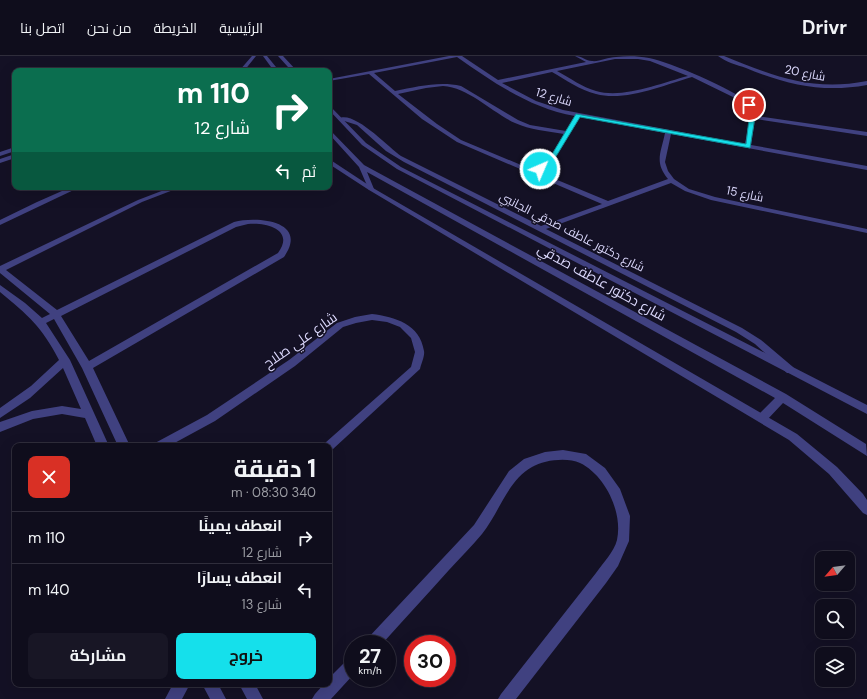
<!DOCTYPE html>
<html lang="ar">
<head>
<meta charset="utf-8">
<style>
  body { margin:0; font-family:"DM Sans",Cairo,sans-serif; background:#181625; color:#f1f3f6; direction:rtl; height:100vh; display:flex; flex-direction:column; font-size:15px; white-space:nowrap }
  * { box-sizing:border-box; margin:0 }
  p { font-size:13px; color:#9b9ca3 }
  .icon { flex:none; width:22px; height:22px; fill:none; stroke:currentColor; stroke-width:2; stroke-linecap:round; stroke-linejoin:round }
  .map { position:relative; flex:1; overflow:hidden; direction:ltr }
  .drawer { position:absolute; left:12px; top:387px; width:320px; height:244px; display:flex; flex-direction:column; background:#0f0d1c; border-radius:8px; box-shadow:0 4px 16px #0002,0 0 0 1px #2f2d3b; direction:rtl }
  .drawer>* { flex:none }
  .guide { position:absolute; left:12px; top:12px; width:320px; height:122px; border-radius:8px; box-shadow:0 4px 16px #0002,0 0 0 1px #2f2d3b; direction:rtl; background:#0b6e4f; color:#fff; overflow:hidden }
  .needle { width:26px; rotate:242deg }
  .controls { position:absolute; left:815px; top:495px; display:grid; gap:8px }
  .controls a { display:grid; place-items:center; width:40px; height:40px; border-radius:8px; background:#0f0d1c; box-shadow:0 4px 16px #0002,0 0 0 1px #2f2d3b; font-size:20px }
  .speed { position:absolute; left:344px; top:579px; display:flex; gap:8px; font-size:20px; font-weight:700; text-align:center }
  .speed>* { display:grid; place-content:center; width:52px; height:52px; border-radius:50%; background:#0f0d1c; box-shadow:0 4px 16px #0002,0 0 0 1px #2f2d3b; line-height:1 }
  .speed small { font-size:10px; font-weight:400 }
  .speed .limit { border:6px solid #d22; background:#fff; color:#111 }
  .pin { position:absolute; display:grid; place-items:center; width:34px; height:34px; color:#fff; margin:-17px; border:2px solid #fff; border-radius:50%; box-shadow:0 1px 4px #0007 }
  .me { position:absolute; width:44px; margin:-22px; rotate:45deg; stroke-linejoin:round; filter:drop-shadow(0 0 3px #0008) }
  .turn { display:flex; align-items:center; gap:14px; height:84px; padding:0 16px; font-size:18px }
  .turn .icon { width:52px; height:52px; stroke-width:2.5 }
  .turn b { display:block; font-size:28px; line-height:34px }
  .then { display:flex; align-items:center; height:38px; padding:0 16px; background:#0003; gap:8px; font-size:15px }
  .round { display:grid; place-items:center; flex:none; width:42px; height:42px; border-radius:8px; background:#181625 }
  .headline { display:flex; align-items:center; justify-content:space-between; height:68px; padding:0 16px }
  h1 { font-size:24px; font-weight:700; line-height:30px }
  .button { display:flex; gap:8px; margin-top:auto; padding:8px 16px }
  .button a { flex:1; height:46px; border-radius:8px; background:#15e0eb; color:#111; font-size:16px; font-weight:700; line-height:46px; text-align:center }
  .button a+a { background:#181625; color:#f1f3f6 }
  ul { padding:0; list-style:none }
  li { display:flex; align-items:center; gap:12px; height:52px; padding:0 16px; border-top:1px solid #2f2d3b }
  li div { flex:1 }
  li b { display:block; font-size:15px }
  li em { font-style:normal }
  header { display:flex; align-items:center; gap:24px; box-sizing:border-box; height:56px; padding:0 20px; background:#0f0d1c; border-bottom:1px solid #2f2d3b }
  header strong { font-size:19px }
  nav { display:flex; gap:22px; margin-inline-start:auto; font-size:14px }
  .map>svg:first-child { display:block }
</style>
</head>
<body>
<header>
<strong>Drivr</strong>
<nav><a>الرئيسية</a><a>الخريطة</a><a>من نحن</a><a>اتصل بنا</a></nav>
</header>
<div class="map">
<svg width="867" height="643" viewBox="0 0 867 643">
  <rect width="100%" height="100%" fill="#141125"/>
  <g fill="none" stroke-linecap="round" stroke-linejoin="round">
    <path fill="#404180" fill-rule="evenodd" d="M 449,0 L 462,0 L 498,24 L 586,6 L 575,0 C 582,0 586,5 592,5 C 599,6 608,1 616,1 C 627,0 638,0 649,2 C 670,6 733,33 749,47 C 753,50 755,54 756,60 L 867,76 L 867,80 L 755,63 L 751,89 L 867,110 L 867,114 L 671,78 L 665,106 L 668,115 L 674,123 L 689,133 L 715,141 L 867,173 L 867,177 L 711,144 L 685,135 L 671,127 L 546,173 L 742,272 L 761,284 L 793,311 L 795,314 L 793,317 L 787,317 L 755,288 L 736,276 L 404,106 L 386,95 L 357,69 L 338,63 C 353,53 388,91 401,100 L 541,170 L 602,148 L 457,86 L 422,63 L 369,18 L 329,25 L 329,23 ZM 457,1 C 494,27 530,52 575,60 L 566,75 L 530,69 L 518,64 L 461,30 C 438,25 417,31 395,35 L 374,17 ZM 615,3 L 638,3 L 650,5 L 688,20 C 661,27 623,43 596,35 C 582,31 570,22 557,15 ZM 552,16 C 566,24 580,34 596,38 C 625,46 664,29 692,21 L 735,42 L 749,54 L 749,66 L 745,88 L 563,54 L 536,45 L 502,27 ZM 443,30 C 470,32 491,56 515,67 C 530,74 547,75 564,78 L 548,105 L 533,114 L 461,84 L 437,68 L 398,38 L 426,32 ZM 580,61 L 665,77 C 661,97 654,106 668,123 L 608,145 L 538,116 L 552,107 Z
      M 718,0 L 724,0 C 774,20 812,36 867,25 L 867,29 C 823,37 787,29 746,12 C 737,9 726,6 718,0 Z
      M 15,98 L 15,102 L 0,107 L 0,103 Z
      M 329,103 L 373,132 L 797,378 L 837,411 L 863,438 L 867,444 L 867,459 L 863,457 L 829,418 L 789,384 L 369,134 L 329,108 Z
      M 71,131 L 80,131 L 0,169 L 0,164 L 37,146 Z
      M 172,131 L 181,131 L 142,146 L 6,214 L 57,254 L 234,166 C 258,160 309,165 284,201 L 93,312 L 130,390 L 118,390 L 82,312 L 54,263 L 46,267 L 70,304 L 109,390 L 97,390 L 85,362 L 62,358 L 33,363 L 0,376 L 0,366 L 32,355 L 62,350 L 81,353 L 63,312 L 30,342 L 0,362 L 0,352 L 31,330 L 59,304 C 42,271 28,259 0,236 L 0,229 L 25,247 L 42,262 L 50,258 L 0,217 L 0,210 L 138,144 ZM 248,168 C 267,166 295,174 278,197 L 89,305 L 61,260 L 236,171 Z
      M 372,258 C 395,261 420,268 424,295 C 425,300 421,308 420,313 L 333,393 L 329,395 L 329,390 L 323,390 L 325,387 L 411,311 L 415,296 L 411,282 L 400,271 L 387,266 L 372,264 L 356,267 L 343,271 L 295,310 L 215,365 L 169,390 L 153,390 L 155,387 L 207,359 L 289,304 L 337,267 L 355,261 Z
      M 563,394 L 586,398 L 605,412 L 620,433 L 630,460 L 629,485 L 618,510 L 606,527 L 516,643 L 498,643 L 501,638 L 596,517 C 603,507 614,496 617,484 C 623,456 605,419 580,407 C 567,401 544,404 532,411 C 508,424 499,457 482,478 C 472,490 460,502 449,514 C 427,539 404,563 382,588 L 365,588 L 367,583 L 474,469 L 509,415 L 524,403 L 545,396 Z
      M 353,601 L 353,619 L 331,643 L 312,643 L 315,638 L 324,628 L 329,628 L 329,622 L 348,603 Z
      M 173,628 L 190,628 L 182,643 L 165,643 Z
      M 202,628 L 218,628 L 226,643 L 210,643 Z
      M 239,628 L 255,628 L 263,643 L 247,643 Z"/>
    <path fill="#404180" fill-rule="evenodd" d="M 252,0 L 256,0 L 244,15 L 239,15 Z
      M 263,0 L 267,0 L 276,11 L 288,11 L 278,0 L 283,0 L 297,15 L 291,13 L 252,15 L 271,11 Z
      M 329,49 L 366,87 L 401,111 L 867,349 L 867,358 L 397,113 L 362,89 L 329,54 Z
      M 329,73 L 364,109 L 786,338 L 866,388 L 867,400 L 783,347 L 766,365 L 762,366 L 758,365 L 757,362 L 758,359 L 775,342 L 367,116 L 374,133 L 369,134 L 359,111 L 329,78 Z
      M 15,91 L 15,95 L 0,100 L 0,96 Z"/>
  </g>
  <path fill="#15e0eb" stroke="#0e9299" d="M 747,48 L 751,48 L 756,55 L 750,92 L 580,61 L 552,107 L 542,114 L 537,113 L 548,105 L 576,58 L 746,88 L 750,55 Z"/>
  <g text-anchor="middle" stroke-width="3" stroke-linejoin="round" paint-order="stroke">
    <g font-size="12" fill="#dbd8fc" stroke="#141125">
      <text transform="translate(805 17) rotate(11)" y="4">شارع 20</text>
      <text transform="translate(554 41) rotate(17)" y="4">شارع 12</text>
      <text transform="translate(745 138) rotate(12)" y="4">شارع 15</text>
      <text transform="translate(572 176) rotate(27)" y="4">شارع دكتور عاطف صدقي الجانبي</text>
    </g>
    <g font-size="14" fill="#dbd8fc" stroke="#141125">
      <text transform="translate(602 226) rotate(29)" y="5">شارع دكتور عاطف صدقي</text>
      <text transform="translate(300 284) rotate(-35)" y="5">شارع علي صلاح</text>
    </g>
  </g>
</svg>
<div class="controls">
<a><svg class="needle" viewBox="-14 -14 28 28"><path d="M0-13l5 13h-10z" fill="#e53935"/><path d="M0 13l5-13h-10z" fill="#9b9ca3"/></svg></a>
<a><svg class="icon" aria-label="search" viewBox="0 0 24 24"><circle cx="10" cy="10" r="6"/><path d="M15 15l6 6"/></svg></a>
<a><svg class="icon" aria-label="layers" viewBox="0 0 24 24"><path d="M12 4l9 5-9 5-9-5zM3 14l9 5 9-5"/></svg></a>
</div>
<div class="speed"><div>27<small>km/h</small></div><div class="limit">30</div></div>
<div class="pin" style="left:749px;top:49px;background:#d93025"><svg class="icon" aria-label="arrive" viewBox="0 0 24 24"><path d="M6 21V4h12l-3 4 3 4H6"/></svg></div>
<svg class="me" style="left:540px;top:113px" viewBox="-20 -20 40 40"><circle r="17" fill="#15e0eb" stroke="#fff" stroke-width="3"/><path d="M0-11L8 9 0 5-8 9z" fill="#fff"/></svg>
<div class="guide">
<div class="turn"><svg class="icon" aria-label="right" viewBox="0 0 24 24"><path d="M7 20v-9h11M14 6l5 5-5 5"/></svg><div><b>110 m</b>شارع 12</div></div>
<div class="then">ثم<svg class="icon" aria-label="left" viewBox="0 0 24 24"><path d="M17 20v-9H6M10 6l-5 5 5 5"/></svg></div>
</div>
<section class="drawer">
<div class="headline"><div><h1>1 دقيقة</h1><p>340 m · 08:30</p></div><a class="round" style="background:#d93025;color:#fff"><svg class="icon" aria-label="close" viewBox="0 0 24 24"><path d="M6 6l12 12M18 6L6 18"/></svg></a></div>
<ul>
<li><svg class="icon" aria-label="right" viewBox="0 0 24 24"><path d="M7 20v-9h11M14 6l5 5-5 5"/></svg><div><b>انعطف يمينًا</b><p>شارع 12</p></div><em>110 m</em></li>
<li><svg class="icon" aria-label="left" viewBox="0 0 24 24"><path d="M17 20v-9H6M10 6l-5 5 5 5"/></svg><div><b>انعطف يسارًا</b><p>شارع 13</p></div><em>140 m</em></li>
</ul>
<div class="button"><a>خروج</a><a>مشاركة</a></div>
</section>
</div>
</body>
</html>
